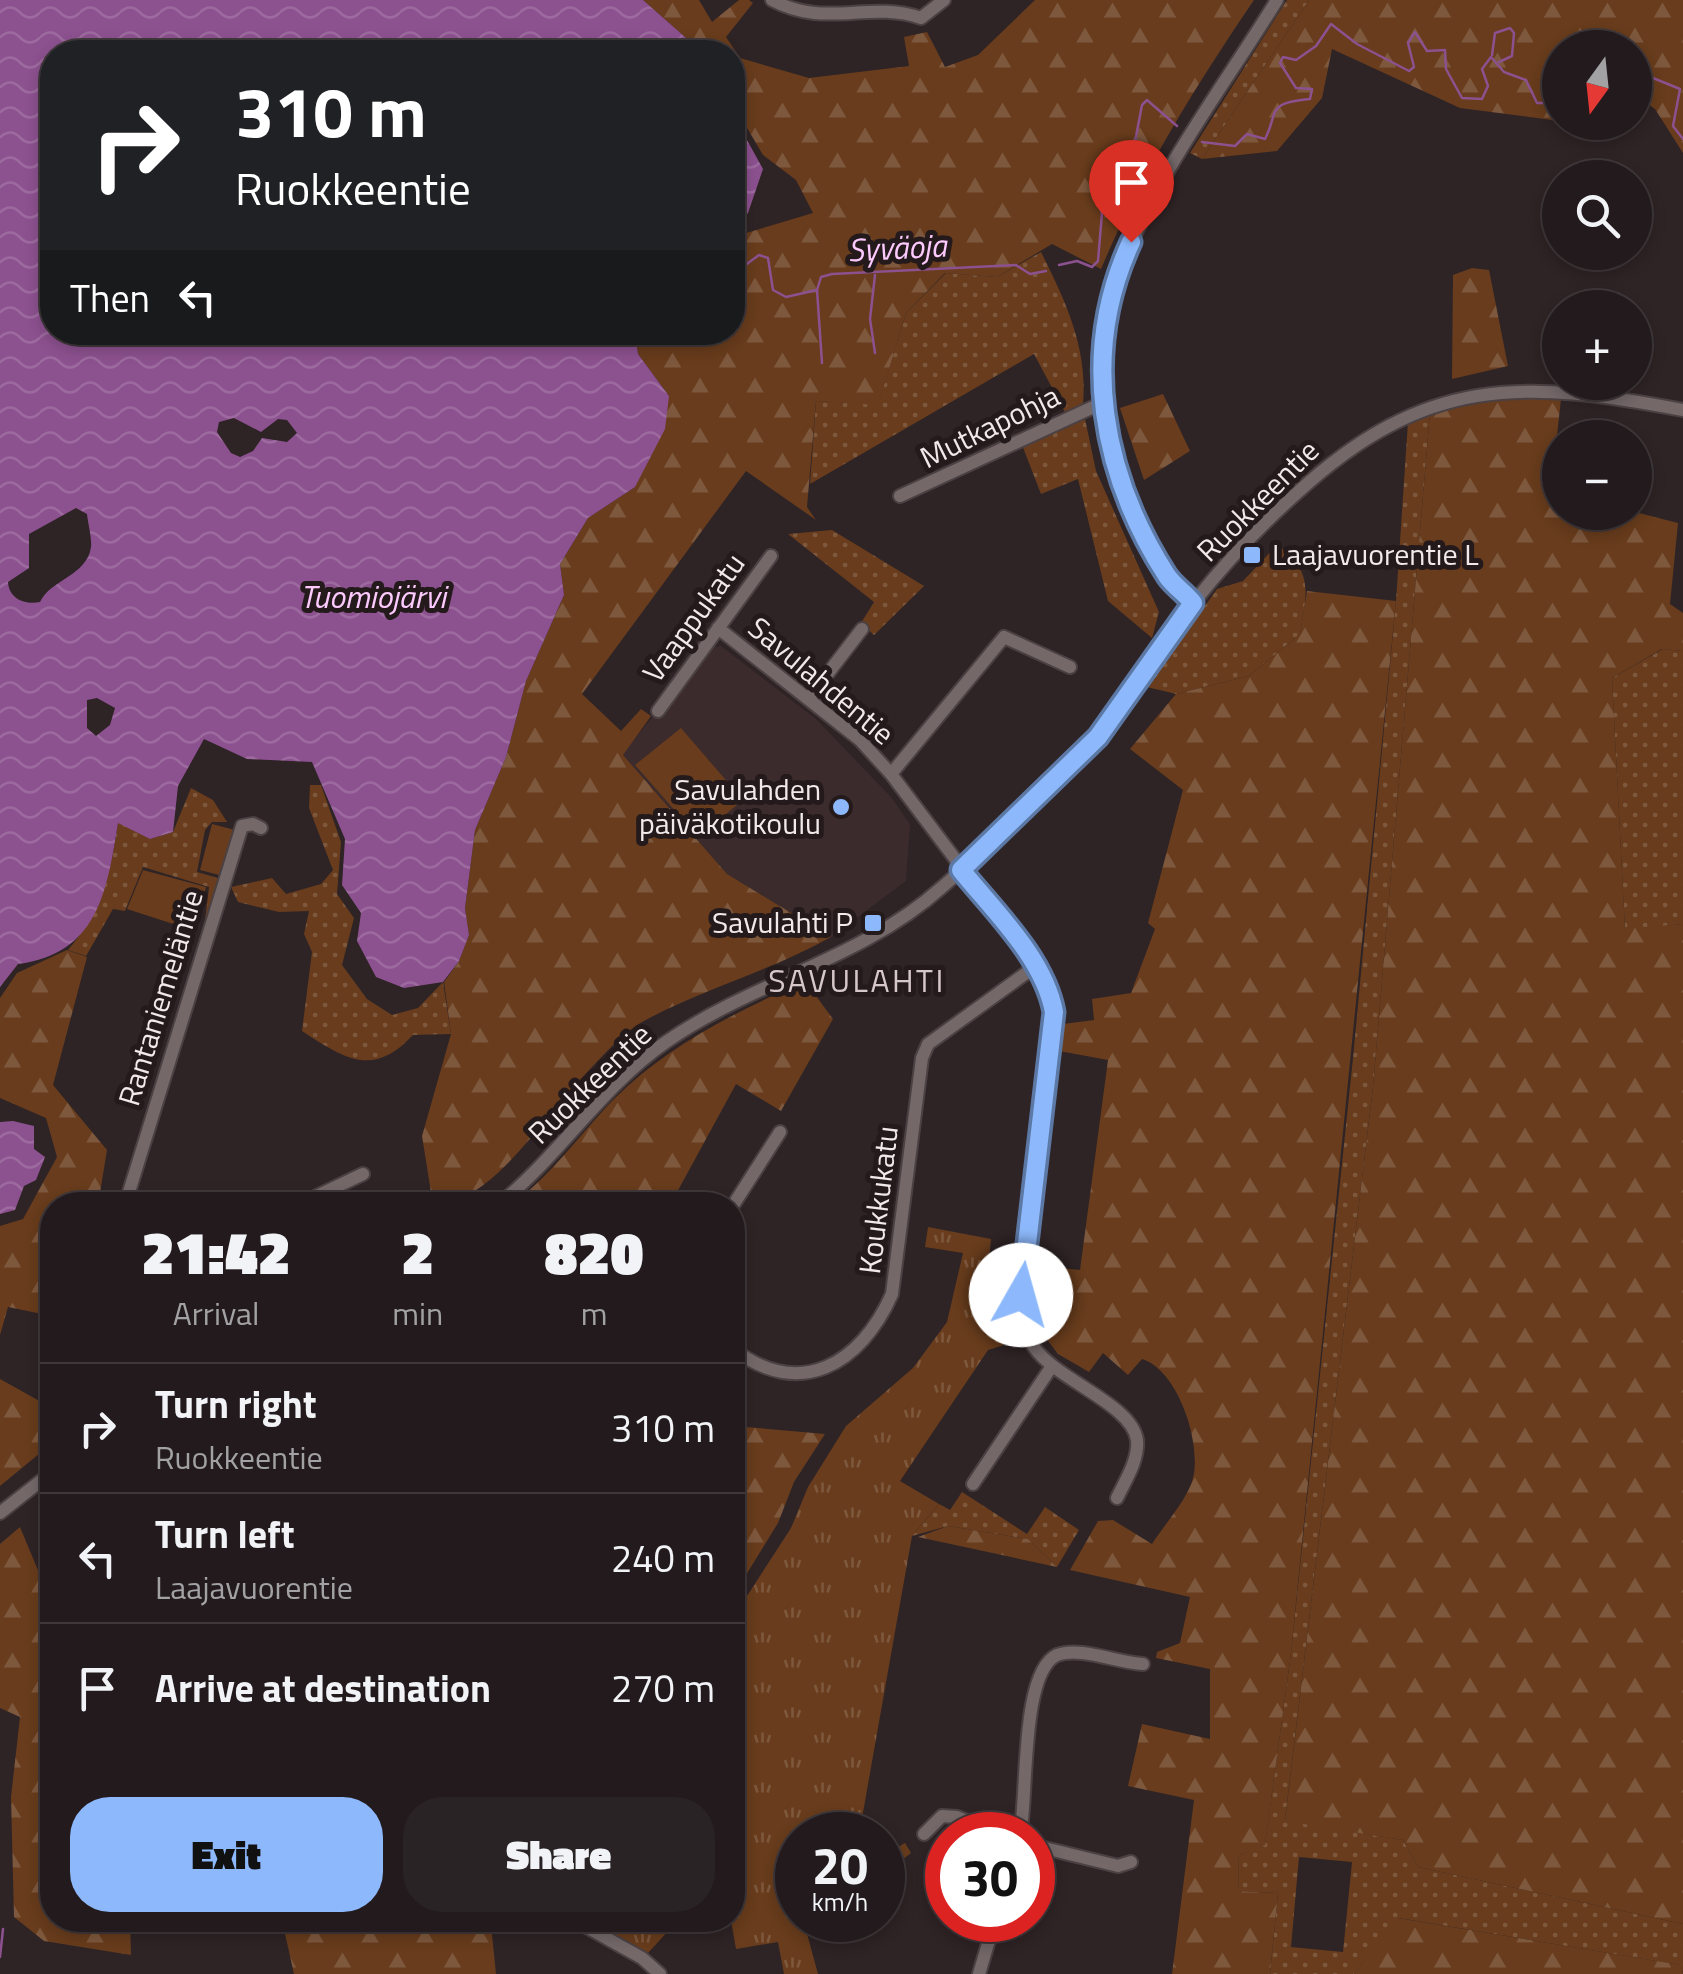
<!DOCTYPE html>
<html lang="en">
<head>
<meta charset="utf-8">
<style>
  body { margin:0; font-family:"Titillium Web",sans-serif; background:#2a2325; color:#f1f3f6; height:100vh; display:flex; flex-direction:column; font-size:38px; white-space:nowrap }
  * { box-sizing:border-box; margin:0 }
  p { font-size:32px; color:#a2a1a3 }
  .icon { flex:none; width:55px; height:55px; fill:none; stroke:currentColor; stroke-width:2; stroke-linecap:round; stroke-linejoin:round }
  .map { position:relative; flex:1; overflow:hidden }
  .panel { position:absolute; left:40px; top:1192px; width:705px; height:740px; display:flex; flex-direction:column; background:#221a1c; border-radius:40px; box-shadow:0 5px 15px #0003,0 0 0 2px #3f383b }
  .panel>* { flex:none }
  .hud { position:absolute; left:40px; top:40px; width:705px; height:305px; border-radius:40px; box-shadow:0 5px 15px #0003,0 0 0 2px #3f383b; background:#202124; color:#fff; overflow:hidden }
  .needle { width:65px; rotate:195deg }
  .buttons { position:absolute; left:1542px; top:30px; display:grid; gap:20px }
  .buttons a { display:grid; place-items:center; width:110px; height:110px; border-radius:50%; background:#221a1c; box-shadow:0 5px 15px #0003,0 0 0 2px #3f383b; font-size:50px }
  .speed { position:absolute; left:775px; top:1812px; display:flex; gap:20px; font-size:50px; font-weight:700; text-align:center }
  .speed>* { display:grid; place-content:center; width:130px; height:130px; border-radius:50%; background:#221a1c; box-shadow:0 5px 15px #0003,0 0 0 2px #3f383b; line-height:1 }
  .speed small { font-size:25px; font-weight:400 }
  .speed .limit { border:15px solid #d22; background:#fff; color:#111 }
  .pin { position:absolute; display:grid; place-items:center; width:85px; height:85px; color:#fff; margin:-102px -42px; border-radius:50% 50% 50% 0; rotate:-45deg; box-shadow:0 0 10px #0007 }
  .pin .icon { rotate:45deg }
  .me { position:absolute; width:110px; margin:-55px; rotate:7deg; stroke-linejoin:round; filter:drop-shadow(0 0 8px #0008) }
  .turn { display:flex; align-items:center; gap:35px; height:210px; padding:0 30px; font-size:45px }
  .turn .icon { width:130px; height:130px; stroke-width:2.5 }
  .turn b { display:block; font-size:70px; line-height:85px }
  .then { display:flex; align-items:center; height:95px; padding:0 30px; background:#0003; gap:20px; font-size:38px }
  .eta { display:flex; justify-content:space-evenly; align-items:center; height:170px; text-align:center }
  .eta b { font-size:60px; font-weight:800; line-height:70px }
  .cta { display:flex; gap:20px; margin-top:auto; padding:20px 30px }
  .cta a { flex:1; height:115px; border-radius:40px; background:#8db9fc; color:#111; font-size:40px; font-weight:800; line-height:115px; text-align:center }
  .cta a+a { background:#2a2325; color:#f1f3f6 }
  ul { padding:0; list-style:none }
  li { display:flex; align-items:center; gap:30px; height:130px; padding:0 30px; border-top:2px solid #3f383b }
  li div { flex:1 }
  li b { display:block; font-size:38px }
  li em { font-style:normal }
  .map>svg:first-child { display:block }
</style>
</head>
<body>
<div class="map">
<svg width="1683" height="1974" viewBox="0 0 1683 1974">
  <defs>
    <pattern id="grass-dots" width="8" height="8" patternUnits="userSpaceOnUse" patternTransform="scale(2.5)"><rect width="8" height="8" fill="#683c1c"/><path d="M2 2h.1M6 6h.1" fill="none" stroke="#7e583d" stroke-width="1.8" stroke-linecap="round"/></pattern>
    <pattern id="forest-firs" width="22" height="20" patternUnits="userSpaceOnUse" patternTransform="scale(2.5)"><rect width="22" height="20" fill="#683c1c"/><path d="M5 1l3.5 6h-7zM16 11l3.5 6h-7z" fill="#7e583d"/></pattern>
    <pattern id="park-tufts" width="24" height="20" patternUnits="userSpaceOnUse" patternTransform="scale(2.5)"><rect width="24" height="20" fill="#683c1c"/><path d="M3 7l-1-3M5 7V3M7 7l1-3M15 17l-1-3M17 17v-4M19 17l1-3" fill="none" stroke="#7e583d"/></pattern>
    <pattern id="water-waves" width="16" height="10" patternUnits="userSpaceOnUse" patternTransform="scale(2.5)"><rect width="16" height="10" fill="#8c518f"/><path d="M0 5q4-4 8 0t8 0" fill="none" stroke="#9d6a9f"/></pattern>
  </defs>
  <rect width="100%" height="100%" fill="#2e2325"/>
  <path fill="#3c2b2d" d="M 721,646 L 816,719 L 891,797 L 910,824 L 906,881 L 831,937 L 727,874 L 622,754 L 709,648 Z"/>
  <path fill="url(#grass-dots)" fill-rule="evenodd" d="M 1287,0 L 1309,0 L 1202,159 L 1190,153 Z
    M 1041,252 C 1066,302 1088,348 1083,405 L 1065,412 L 1034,354 L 810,484 L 816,401 L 878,404 L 906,313 L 946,273 L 997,277 Z
    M 1430,413 L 1373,1087 L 1285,1820 L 1403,1840 L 1418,1867 L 1683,1924 L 1683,1972 L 1680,1965 L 1399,1918 L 1354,1974 L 1270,1974 L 1278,1893 L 1238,1891 L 1239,1855 L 1265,1844 L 1291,1653 L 1353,1058 L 1396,601 L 1408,422 ZM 1299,1857 L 1352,1862 L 1343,1952 L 1291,1947 Z
    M 1084,414 L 1096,471 L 1159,612 L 1152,638 L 1108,601 L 1078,479 L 1041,494 L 1022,445 Z
    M 832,530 L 924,586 L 874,635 L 861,623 L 874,602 L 788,534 Z
    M 1277,545 C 1314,570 1307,594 1300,634 L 1249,676 L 1176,694 L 1147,687 L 1217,589 L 1243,581 Z
    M 1663,649 L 1683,651 L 1683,924 L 1625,930 L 1612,678 Z
    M 310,785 L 321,785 L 341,842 L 337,894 L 354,918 L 342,965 L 367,999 L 392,1015 L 418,1008 L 443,982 L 451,1034 L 413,1035 C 373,1078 345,1059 302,1031 L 312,952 L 304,934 L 309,911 L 279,912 L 238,902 L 231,887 L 272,878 L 286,894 L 321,884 L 333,870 L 309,808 Z
    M 191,788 L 213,800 L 227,822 L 212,822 L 205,830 L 197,872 L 218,878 L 204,929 L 209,887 L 143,867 L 125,911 L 113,909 L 86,956 L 68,950 C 100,913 112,869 118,822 L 150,839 L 173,832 Z
    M 962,1492 L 1027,1534 L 1045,1507 L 1079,1530 L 1057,1567 L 1028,1539 L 948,1526 L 912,1536 L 939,1504 L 950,1510 Z"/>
  <path fill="url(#forest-firs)" d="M 643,0 L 699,0 L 712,22 L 739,0 L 749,0 L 753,3 L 726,37 L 740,58 L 809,78 L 909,66 L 904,37 L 927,32 L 945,67 L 978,55 L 1035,0 L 1254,0 C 1195,87 1142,172 1101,269 L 1052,244 L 997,277 L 945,273 L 906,313 L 878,405 L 816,401 L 807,507 L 816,520 L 746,471 L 582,694 L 621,731 L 641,709 L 651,716 L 623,755 L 727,874 L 831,937 C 771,971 702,989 642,1022 C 620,1035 598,1061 580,1080 C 543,1117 491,1205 433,1205 L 422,1136 L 451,1034 L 444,982 L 459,961 L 469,935 L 465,908 L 475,830 L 506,757 L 526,681 L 564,595 L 560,564 L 588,518 L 635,487 L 669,396 L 638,354 L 635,333 L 732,332 L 733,237 L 813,213 L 796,180 L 763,155 L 733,104 L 732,52 L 702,52 Z
    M 1309,0 L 1683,0 L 1683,153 L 1655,109 L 1635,95 L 1635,48 L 1560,48 L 1560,121 L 1460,108 L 1332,49 L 1322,98 L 1277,151 L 1202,159 Z
    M 1472,268 L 1489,270 L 1508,366 L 1452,379 L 1453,275 Z
    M 1163,394 L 1190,451 L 1144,480 L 1120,408 Z
    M 1499,399 L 1561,399 L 1551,491 L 1560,494 L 1560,512 L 1635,512 L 1678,523 L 1670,604 L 1683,613 L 1683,651 L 1662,649 L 1612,678 L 1625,929 L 1683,924 L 1683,1924 L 1418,1867 L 1403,1840 L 1285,1821 L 1373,1087 L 1430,413 Z
    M 1307,591 L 1396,601 L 1291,1653 L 1265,1845 L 1239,1855 L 1238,1891 L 1278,1893 L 1270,1974 L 1172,1974 L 1194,1800 L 1128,1786 L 1142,1724 L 1210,1739 L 1210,1669 L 1156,1658 L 1157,1652 L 1180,1643 L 1190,1597 L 1070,1570 L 1098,1521 L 1113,1520 L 1152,1544 C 1164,1525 1188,1499 1193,1478 C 1202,1443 1178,1370 1142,1359 L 1128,1375 L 1103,1353 L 1089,1372 L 1058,1354 L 1036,1325 L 1040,1266 L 1080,1270 L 1108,1060 L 1059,1051 L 1063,1024 L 1094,1020 L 1092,999 L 1131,993 L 1155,929 L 1148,923 L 1183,790 L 1130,749 L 1176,694 L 1249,676 L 1300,634 Z
    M 67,950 L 87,957 L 53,1085 L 107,1150 L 98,1205 L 52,1205 L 52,1316 L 8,1307 L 0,1335 L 0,1226 L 23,1219 L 57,1157 L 46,1118 L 0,1098 L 0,998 L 17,973 Z
    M 805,981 L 833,1019 L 781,1111 L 736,1084 L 670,1205 L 511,1205 C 551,1176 579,1135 614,1099 C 668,1045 736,1012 805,981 Z
    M 0,1379 L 52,1408 L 51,1444 L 0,1486 Z
    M 733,1419 L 746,1427 L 825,1434 L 794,1482 L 778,1523 L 733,1596 Z
    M 948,1526 L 1028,1539 L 1057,1567 L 918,1537 Z
    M 20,1527 L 52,1604 L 52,1920 L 130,1920 L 131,1955 L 44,1941 L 14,1917 L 11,1797 L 20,1717 L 0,1708 L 0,1544 Z
    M 1398,1918 L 1681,1965 L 1683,1974 L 1354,1974 Z
    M 282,1920 L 476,1920 L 491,1925 L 496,1974 L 294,1974 Z"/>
  <path fill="url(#park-tufts)" d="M 928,1227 L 991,1239 L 989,1259 L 1003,1261 L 988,1327 L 1004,1345 L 988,1350 L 900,1481 L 939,1504 L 912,1536 L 859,1835 L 798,1835 L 798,1920 L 842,1920 L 806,1930 L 818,1974 L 784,1974 L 778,1942 L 736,1949 L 731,1920 L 733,1608 L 747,1596 L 791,1528 L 808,1487 L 846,1426 L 913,1368 L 947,1322 L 963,1253 L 925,1247 Z
    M 905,1843 L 911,1853 L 893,1867 L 887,1908 L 883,1909 L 883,1856 Z
    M 624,1920 L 721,1920 L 669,1930 L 648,1953 L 612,1935 Z"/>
  <path fill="#683c1c" d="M 681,728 L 743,800 L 698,837 L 635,765 Z
    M 212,824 L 235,830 L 223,876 L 200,870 Z
    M 143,870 L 206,887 L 195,931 L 127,909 Z"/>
  <path fill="url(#water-waves)" fill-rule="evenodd" d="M 0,0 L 643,0 L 702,52 L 52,52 L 52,332 L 635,333 L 638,354 L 669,396 L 665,429 L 635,487 L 588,518 L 560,564 L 564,595 L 526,681 L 506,757 L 475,830 L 465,908 L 469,935 L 459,961 L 443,982 L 404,988 L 376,977 L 357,941 L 361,913 L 342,885 L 345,839 L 312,762 L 247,759 L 204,739 L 178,786 L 173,832 L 150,839 L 118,823 C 107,891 98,954 18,964 L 0,987 ZM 234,418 L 261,432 L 278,419 L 287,420 L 297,433 L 287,442 L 262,438 L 253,451 L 240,457 L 231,453 L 217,432 L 219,422 ZM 76,508 L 87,514 C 88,524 92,538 91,547 C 87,576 51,579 40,602 C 25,605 9,599 8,582 L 29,568 L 29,534 ZM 97,698 L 115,708 L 110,725 L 96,736 L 87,728 L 87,700 Z
    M 732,113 L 763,169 L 748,213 L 733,228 Z
    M 13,1121 L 34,1126 L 34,1149 L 45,1157 L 36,1180 L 24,1186 L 15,1210 L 0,1214 L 0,1122 Z"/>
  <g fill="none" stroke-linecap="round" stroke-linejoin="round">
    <path stroke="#8c518f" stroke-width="2.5" d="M 1492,55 L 1495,33 L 1510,28 L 1514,33 L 1512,56 L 1499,62
      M 1635,81 L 1653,78 L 1680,89 L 1673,126 L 1683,139
      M 1202,142 L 1235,146 L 1247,134 L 1265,139 C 1279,112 1265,103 1310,99 L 1312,89 L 1296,88 L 1280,63 L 1283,57 L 1296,60 L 1316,46 L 1331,24 L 1357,44 L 1409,71 L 1414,67 L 1408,43 L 1415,32 L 1427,51 L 1445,50 L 1446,69 L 1462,98 L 1482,99 L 1488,86 L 1482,69 L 1491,57 L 1504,72 L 1526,80 L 1537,103 L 1549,103 L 1560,85
      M 1059,265 L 1077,261 L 1092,267 L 1098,261 L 1102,213 L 1096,199 L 1113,169 L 1131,163 L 1142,105 L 1147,100 L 1177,126
      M 732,275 L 759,255 L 768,258 L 773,290 L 786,297 L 817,290 L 821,277 L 832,274 L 1016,265 L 1030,274 L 1046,271
      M 817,290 L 822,363
      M 875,353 L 870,319 L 875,275
      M 0,1957 L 3,1929"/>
    <g stroke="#4b4143" stroke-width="16">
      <path id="minor" d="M 772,0 C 826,29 868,0 921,18 L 944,0
        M 900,496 L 1102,403
        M 1193,603 C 1166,589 1154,552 1139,525 C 1029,324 1176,164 1277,0
        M 718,628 L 860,740 L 891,774 L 1036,966 L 1050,994 L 1053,1012 L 1021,1295 C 1023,1313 1023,1332 1034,1347 C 1056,1380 1132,1404 1137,1440 C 1139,1460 1125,1481 1117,1498
        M 809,698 L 862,629
        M 658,711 L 771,556
        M 891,774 L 1004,637 L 1070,667
        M 125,1205 L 242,826 L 253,824 L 261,828
        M 298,1205 L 363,1174
        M 498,1205 C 559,1156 601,1087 666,1042 C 752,982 862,959 941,888 C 995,841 1053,791 1099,737 C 1135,694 1161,645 1195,601 C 1226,562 1261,525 1298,492 C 1425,376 1522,379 1683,410
        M 732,1207 L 780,1132
        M 732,1348 C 800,1401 861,1364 892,1294 L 922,1058 L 928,1044 L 1036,966
        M 973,1484 L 1052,1366
        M 0,1513 L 52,1472
        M 924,1834 L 942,1816 L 957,1817 L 1002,1835
        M 1020,1835 C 1028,1798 1020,1672 1057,1655 C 1080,1646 1118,1663 1143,1664
        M 1032,1845 L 1118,1866 L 1131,1862
        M 574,1920 L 642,1958 L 660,1974
        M 979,1974 L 995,1920"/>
    </g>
    <use href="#minor" stroke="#746869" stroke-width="12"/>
  </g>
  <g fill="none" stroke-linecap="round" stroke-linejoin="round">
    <g stroke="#5c78a4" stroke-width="25">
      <path id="route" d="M 1021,1295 L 1054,1012 C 1044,958 994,911 961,870 L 1098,737 L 1193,603 C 1185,593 1174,586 1167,576 C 1102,475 1079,354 1131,242"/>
    </g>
    <use href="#route" stroke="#8db9fc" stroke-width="18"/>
  </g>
  <g fill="#8db9fc" stroke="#241a1b" stroke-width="4">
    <rect x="1242" y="545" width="20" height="20" rx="5"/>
    <circle cx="841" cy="807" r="10"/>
    <rect x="863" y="913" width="20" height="20" rx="5"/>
  </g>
  <g text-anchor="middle" stroke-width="10" stroke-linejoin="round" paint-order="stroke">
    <g font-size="30" fill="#f1e9ea" stroke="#241a1b">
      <text transform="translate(990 427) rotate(-26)" y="10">Mutkapohja</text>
      <text transform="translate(1258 501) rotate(-45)" y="10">Ruokkeentie</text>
      <text transform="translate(694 618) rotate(-54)" y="10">Vaappukatu</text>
      <text transform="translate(821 681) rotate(40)" y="10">Savulahdentie</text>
      <text transform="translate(161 998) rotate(-73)" y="10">Rantaniemeläntie</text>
      <text transform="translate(590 1084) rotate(-44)" y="10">Ruokkeentie</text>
      <text transform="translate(879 1200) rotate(-83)" y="10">Koukkukatu</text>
    </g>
    <g font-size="30" fill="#f1e9ea" stroke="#241a1b" text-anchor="end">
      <text x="1272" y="565" text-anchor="start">Laajavuorentie L</text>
      <text x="821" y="800">Savulahden<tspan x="821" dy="34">päiväkotikoulu</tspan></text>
      <text x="853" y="933">Savulahti P</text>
    </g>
    <g font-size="32" font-style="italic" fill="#fdcafe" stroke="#241a1b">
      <text transform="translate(897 248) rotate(-3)" y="11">Syväoja</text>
      <text x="373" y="608">Tuomiojärvi</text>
    </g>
    <g font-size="32" letter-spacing="2.5" fill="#d6c8c9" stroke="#241a1b">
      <text x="857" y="992">SAVULAHTI</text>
    </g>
  </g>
</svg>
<div class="buttons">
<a><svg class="needle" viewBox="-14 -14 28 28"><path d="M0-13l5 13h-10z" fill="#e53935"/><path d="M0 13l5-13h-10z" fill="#a2a1a3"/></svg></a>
<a><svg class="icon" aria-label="search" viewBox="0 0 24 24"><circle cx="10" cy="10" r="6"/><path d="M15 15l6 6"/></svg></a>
<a>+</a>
<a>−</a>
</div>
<div class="speed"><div>20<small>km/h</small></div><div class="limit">30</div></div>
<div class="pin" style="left:1131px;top:242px;background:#d93025"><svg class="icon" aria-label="arrive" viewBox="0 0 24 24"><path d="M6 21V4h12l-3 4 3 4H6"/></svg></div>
<svg class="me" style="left:1021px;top:1295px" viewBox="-20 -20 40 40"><circle r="19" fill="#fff"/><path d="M0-13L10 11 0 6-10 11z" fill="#8db9fc"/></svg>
<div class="hud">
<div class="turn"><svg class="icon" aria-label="right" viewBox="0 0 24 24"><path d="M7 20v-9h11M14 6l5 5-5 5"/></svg><div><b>310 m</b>Ruokkeentie</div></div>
<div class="then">Then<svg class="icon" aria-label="left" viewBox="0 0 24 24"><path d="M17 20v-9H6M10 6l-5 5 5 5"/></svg></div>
</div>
<section class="panel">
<div class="eta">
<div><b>21:42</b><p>Arrival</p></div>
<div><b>2</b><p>min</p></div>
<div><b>820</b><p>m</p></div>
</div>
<ul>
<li><svg class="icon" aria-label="right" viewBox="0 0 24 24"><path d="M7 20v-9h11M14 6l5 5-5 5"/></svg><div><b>Turn right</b><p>Ruokkeentie</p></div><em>310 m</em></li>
<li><svg class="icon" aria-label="left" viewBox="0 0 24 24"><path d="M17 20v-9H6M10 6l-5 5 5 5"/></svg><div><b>Turn left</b><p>Laajavuorentie</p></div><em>240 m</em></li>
<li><svg class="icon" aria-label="arrive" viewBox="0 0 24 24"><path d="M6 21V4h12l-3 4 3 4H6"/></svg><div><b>Arrive at destination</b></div><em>270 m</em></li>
</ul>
<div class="cta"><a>Exit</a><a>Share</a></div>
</section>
</div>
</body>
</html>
